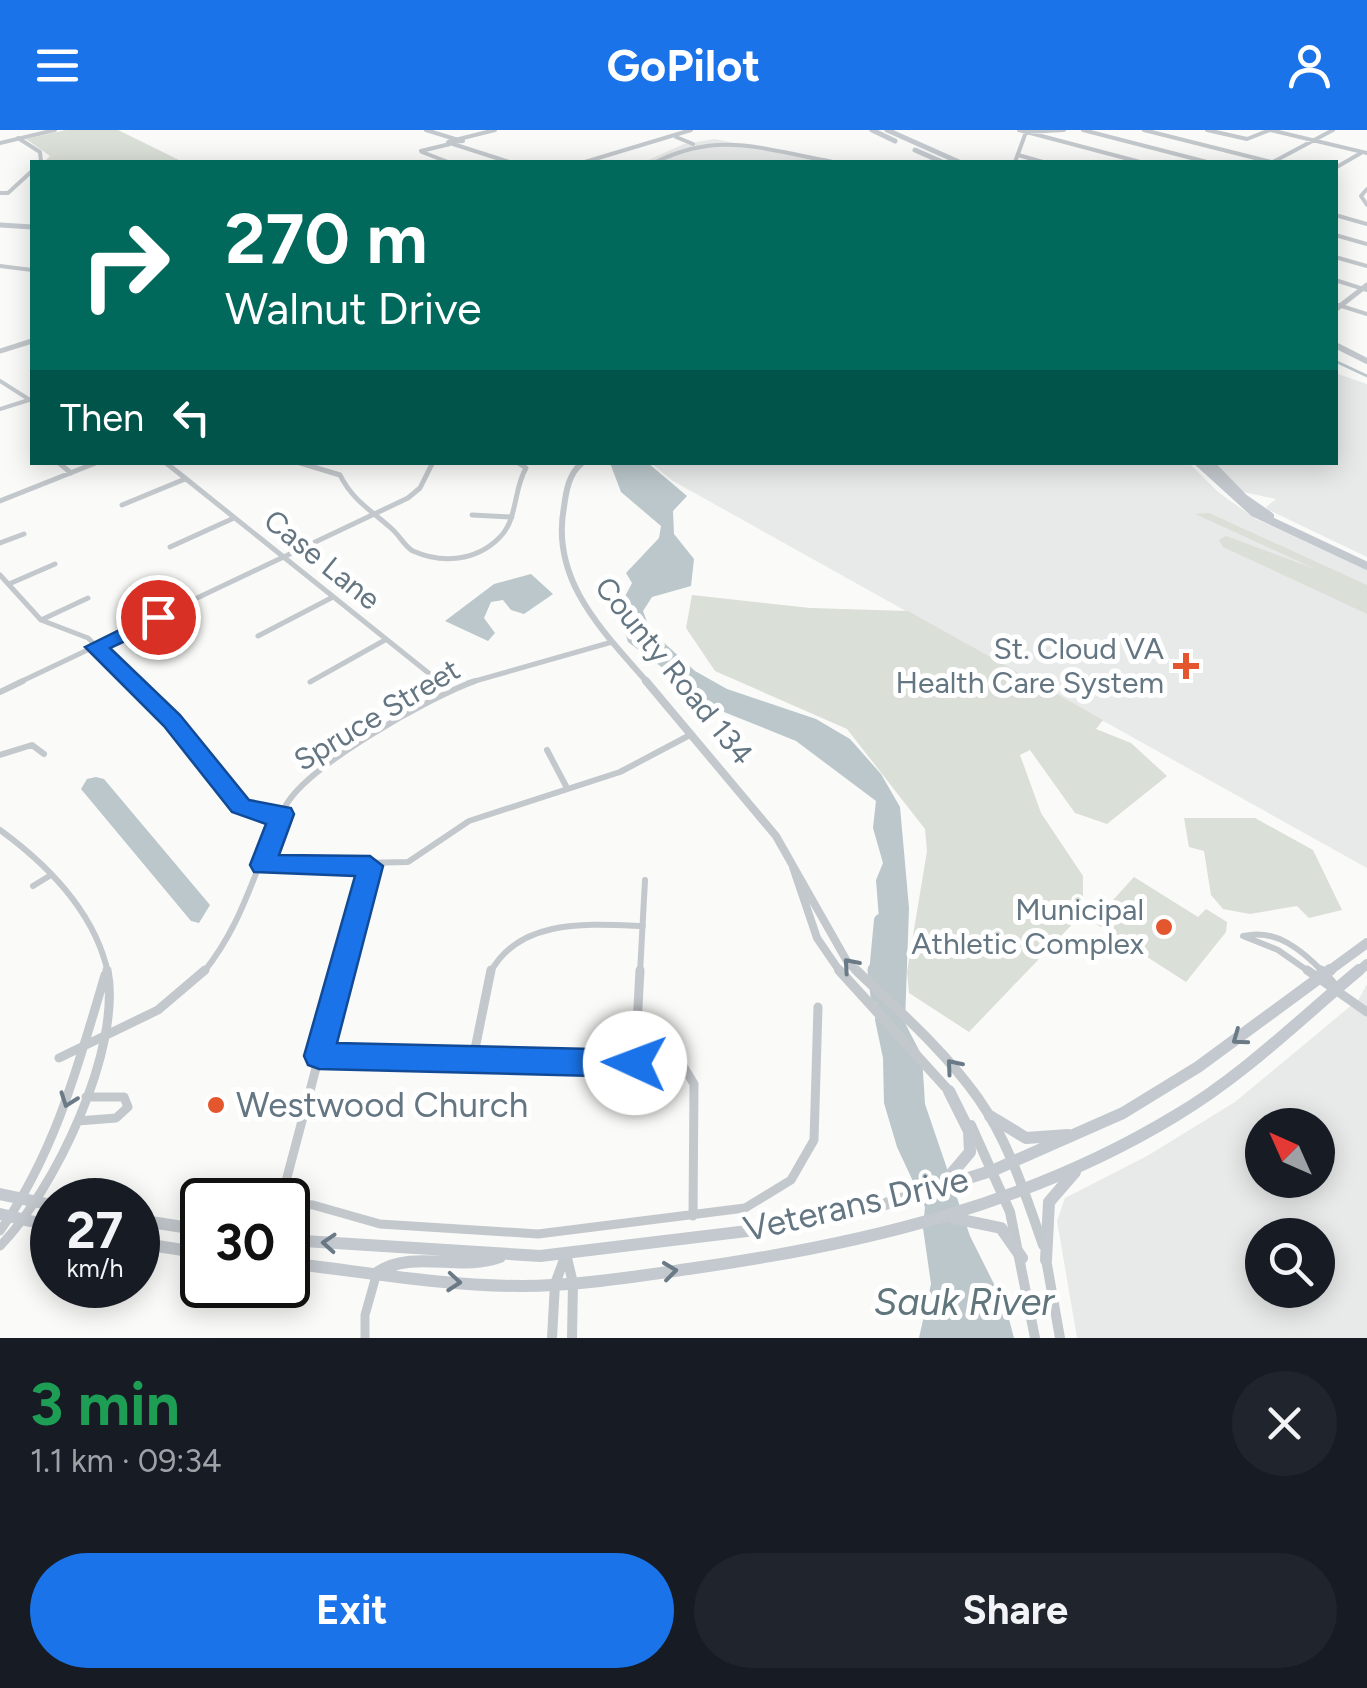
<!DOCTYPE html>
<html lang="en">
<head>
<meta charset="utf-8">
<style>
  body { margin:0; font-family:Figtree,sans-serif; background:#20242c; color:#f1f3f6; height:100vh; display:flex; flex-direction:column; font-size:38px; white-space:nowrap }
  * { box-sizing:border-box; margin:0 }
  p { font-size:32px; color:#9ea1a6 }
  .icon { flex:none; width:55px; height:55px; fill:none; stroke:currentColor; stroke-width:2; stroke-linecap:round; stroke-linejoin:round }
  .map { position:relative; height:1208px; overflow:hidden }
  .drawer { display:flex; flex-direction:column; background:#171b24; flex:1 }
  .drawer>* { flex:none }
  .guide { position:absolute; left:30px; top:30px; width:1308px; height:305px; border-radius:0px; box-shadow:0 5px 25px #0003; background:#00695c; color:#fff; overflow:hidden }
  .needle { width:65px; rotate:315deg }
  .fabs { position:absolute; left:1245px; top:978px; display:grid; gap:20px }
  .fabs a { display:grid; place-items:center; width:90px; height:90px; border-radius:50%; background:#171b24; box-shadow:0 5px 25px #0003; font-size:50px }
  .speed { position:absolute; left:30px; top:1048px; display:flex; gap:20px; font-size:50px; font-weight:700; text-align:center }
  .speed>* { display:grid; place-content:center; width:130px; height:130px; border-radius:50%; background:#171b24; box-shadow:0 5px 25px #0003; line-height:1 }
  .speed small { font-size:25px; font-weight:400 }
  .speed .limit { border:5px solid #111; border-radius:15px; background:#fff; color:#111 }
  .pin { position:absolute; display:grid; place-items:center; width:85px; height:85px; color:#fff; margin:-42px; border:5px solid #fff; border-radius:50%; box-shadow:0 2px 10px #0007 }
  .me { position:absolute; width:110px; margin:-55px; rotate:272deg; stroke-linejoin:round; filter:drop-shadow(0 0 8px #0008) }
  .turn { display:flex; align-items:center; gap:35px; height:210px; padding:0 30px; font-size:45px }
  .turn .icon { width:130px; height:130px; stroke-width:2.5 }
  .turn b { display:block; font-size:70px; line-height:85px }
  .then { display:flex; align-items:center; height:95px; padding:0 30px; background:#0003; gap:20px; font-size:38px }
  .round { display:grid; place-items:center; flex:none; width:105px; height:105px; border-radius:52px; background:#20242c }
  .head { display:flex; align-items:center; justify-content:space-between; height:170px; padding:0 30px }
  h1 { font-size:60px; font-weight:700; line-height:75px; color:#1e9e55 }
  .primary-button { display:flex; gap:20px; margin-top:auto; padding:20px 30px }
  .primary-button a { flex:1; height:115px; border-radius:60px; background:#1a73e8; color:#fff; font-size:40px; font-weight:700; line-height:115px; text-align:center }
  .primary-button a+a { background:#20242c; color:#f1f3f6 }
  header { display:flex; justify-content:space-between; align-items:center; height:130px; padding:0 30px; background:#1a73e8; color:#fff; font-size:45px; font-weight:700 }
  .map>svg:first-child { display:block }
</style>
</head>
<body>
<header><svg class="icon" aria-label="menu" viewBox="0 0 24 24"><path d="M4 6h16M4 12h16M4 18h16"/></svg>GoPilot<svg class="icon" aria-label="person" viewBox="0 0 24 24"><circle cx="12" cy="8" r="4"/><path d="M4 21q1-7 8-7t8 7"/></svg></header>
<div class="map">
<svg width="1367" height="1208" viewBox="0 0 1367 1208">
  <rect width="100%" height="100%" fill="#fafaf8"/>
  <path fill="#e8e9e9" fill-rule="evenodd" d="M 715,9 L 789,25 L 850,32 L 644,32 L 684,14 Z
    M 1335,243 L 1367,254 L 1367,427 L 1269,380 L 1266,377 L 1276,369 L 1243,362 L 1214,333 L 1335,332 Z
    M 651,333 L 1189,333 L 1218,362 L 1256,389 L 1367,440 L 1367,738 L 673,351 Z
    M 1367,854 L 1367,1208 L 1077,1208 L 1057,1091 L 1065,1068 L 1147,1026 L 1235,972 L 1359,869 ZM 1262,995 L 1318,995 L 1318,1050 L 1262,1050 ZM 1262,1105 L 1318,1105 L 1318,1160 L 1262,1160 Z"/>
  <path fill="#dadfd7" d="M 66,0 L 118,0 L 183,32 L 44,32 L 50,26 L 26,9 Z
    M 1209,383 L 1367,455 L 1367,484 L 1223,417 L 1219,410 L 1226,406 L 1318,440 L 1195,384 Z
    M 692,465 L 810,478 L 908,481 L 1103,590 L 1096,599 L 1131,613 L 1167,646 L 1107,694 L 1075,683 L 1030,620 L 1020,625 L 1041,683 L 1083,746 L 1083,783 L 969,902 L 909,863 L 907,842 L 927,721 L 925,699 L 847,599 L 715,541 L 686,498 Z
    M 1184,688 L 1255,688 L 1313,720 L 1342,780 L 1309,788 L 1297,776 L 1250,784 L 1223,779 L 1211,765 L 1204,721 L 1189,717 Z
    M 1134,747 L 1198,787 L 1206,779 L 1227,792 L 1226,802 L 1186,852 L 1093,792 Z"/>
  <path fill="#bbc7cb" d="M 610,333 L 648,333 L 687,366 L 673,381 L 674,404 L 694,429 L 691,456 L 652,467 L 643,481 L 650,500 L 695,541 L 727,559 L 816,589 L 850,609 L 881,644 L 900,677 L 909,778 L 905,893 L 922,926 L 925,974 L 970,1106 L 1006,1178 L 1014,1208 L 919,1208 L 931,1154 L 923,1098 L 925,1077 L 897,1017 L 884,973 L 883,928 L 875,890 L 882,828 L 876,750 L 883,733 L 873,698 L 876,671 L 796,611 L 719,580 L 628,512 L 618,480 L 632,453 L 626,443 L 659,408 L 661,396 L 621,362 Z
    M 531,444 L 553,464 L 524,484 L 511,480 L 503,470 L 491,472 L 484,488 L 495,503 L 488,511 L 445,491 L 494,454 Z
    M 96,647 L 104,649 L 210,775 L 199,793 L 191,791 L 81,659 L 87,649 Z"/>
  <g fill="none" stroke-linecap="round" stroke-linejoin="round">
    <path stroke="#bbc7cb" stroke-width="2.5" d="M 1335,231 L 1367,246"/>
    <path stroke="#bbc7cb" stroke-width="12" d="M 875,843 L 880,790"/>
    <path stroke="#bbc7cb" stroke-width="15" d="M 875,840 L 878,866"/>
    <path stroke="#c3c8cc" stroke-width="4" d="M 1019,0 L 1140,32
      M 1083,0 L 1207,32
      M 1144,0 L 1271,32
      M 1207,0 L 1247,9 L 1270,0
      M 1270,0 L 1367,23
      M 676,7 L 693,14
      M 18,8 L 40,22 L 41,32
      M 421,21 L 450,14
      M 422,22 L 448,32
      M 1018,25 L 1043,32
      M 656,32 C 720,0 765,20 833,32
      M 1015,32 L 1026,2 L 1064,0
      M 1273,32 L 1333,0
      M 1335,38 L 1361,23
      M 1367,59 L 1361,66 L 1367,75
      M 0,63 L 8,63 L 32,41
      M 1335,85 L 1367,94
      M 1335,105 L 1367,114
      M 1335,127 L 1367,136
      M 0,136 L 32,140
      M 1335,150 L 1367,160
      M 1335,174 L 1367,184
      M 0,251 L 30,270
      M 0,279 L 32,269"/>
    <path stroke="#c3c8cc" stroke-width="5" d="M 58,332 L 71,343
      M 165,332 L 441,553
      M 297,332 L 340,345 C 353,371 371,380 392,399 C 400,406 405,417 413,421 C 442,434 476,431 499,408 C 518,390 513,360 526,338 L 517,332
      M 0,371 L 98,332
      M 122,375 L 185,349
      M 472,385 L 512,387
      M 0,413 L 24,404
      M 170,417 L 234,388
      M 0,445 L 41,490 L 88,508 L 134,553
      M 9,454 L 55,434
      M 41,490 L 88,468
      M 258,506 L 333,467
      M 310,552 L 385,510
      M 18,553 L 408,368 L 420,358 L 433,332
      M 468,553 L 612,512"/>
    <path stroke="#c3c8cc" stroke-width="6" d="M 131,551 L 172,591 L 240,676 L 257,684 L 282,684
      M 437,551 L 450,561
      M 0,562 L 23,551
      M 547,620 L 567,658
      M 0,625 L 32,615 L 44,624
      M 0,700 C 48,735 95,783 108,843
      M 263,735 L 408,732 L 469,691 L 620,642 L 690,605
      M 33,756 L 51,745
      M 1243,806 L 1278,820 L 1311,843
      M 1244,806 C 1276,798 1303,821 1324,843
      M 203,843 C 247,788 254,736 285,677 C 306,636 430,567 475,551
      M 342,843 L 370,736
      M 490,843 C 519,788 588,794 643,796
      M 640,843 L 645,750"/>
    <path stroke="#c3c8cc" stroke-width="9" d="M 1307,840 L 1367,882
      M 1321,840 L 1336,857
      M 319,926 L 682,934 L 694,954 L 693,1086
      M 59,928 L 158,880 L 205,840
      M 473,929 L 491,840
      M 635,933 L 640,840
      M 78,991 L 116,988 L 128,977 L 124,967 L 86,967
      M 281,1070 L 342,840
      M 288,1073 L 313,1075 L 380,1094 L 538,1104 L 745,1078 L 791,1050 L 814,1010 L 818,877
      M 0,1101 C 55,1023 78,936 105,845
      M 0,1116 C 54,1061 123,918 107,840
      M 365,1208 L 365,1185 L 376,1146"/>
    <path stroke="#c3c8cc" stroke-width="4" d="M 426,0 L 455,9
      M 456,9 L 463,11 L 448,12 Z
      M 459,9 L 495,0
      M 0,13 L 55,0
      M 453,14 L 509,32
      M 585,32 L 691,0"/>
    <path stroke="#c3c8cc" stroke-width="5" d="M 1335,180 L 1367,155
      M 0,221 L 32,211"/>
    <path stroke="#c3c8cc" stroke-width="6" d="M 581,334 C 569,344 566,361 564,377 C 550,451 604,502 648,553"/>
    <path stroke="#c3c8cc" stroke-width="8" d="M 646,551 L 776,706 L 848,833 L 859,843
      M 793,737 L 817,808 L 841,843"/>
    <path stroke="#c3c8cc" stroke-width="10" d="M 839,840 L 950,962
      M 856,840 C 899,881 944,920 978,968 C 1009,1012 1025,1064 1043,1115
      M 971,995 L 1010,1082 L 1035,1208
      M 566,1124 L 573,1153 L 572,1208
      M 1046,1129 L 1060,1208
      M 552,1208 L 555,1154 L 566,1124"/>
    <path stroke="#c3c9ce" stroke-width="5" d="M 0,95 L 32,97"/>
    <path stroke="#c3c9ce" stroke-width="8" d="M 1198,332 L 1254,383 L 1367,436
      M 1209,332 L 1244,368 L 1270,386"/>
    <path stroke="#c3c9ce" stroke-width="10" d="M 1326,843 L 1367,813
      M 1356,843 L 1367,834"/>
    <path stroke="#c3c9ce" stroke-width="12" d="M 990,986 L 1026,1008 L 1068,1005
      M 942,1055 L 970,1022 L 969,1001 L 949,961
      M 0,1064 L 52,1075
      M 0,1084 L 52,1096
      M 953,1088 L 1001,1098 L 1022,1128
      M 138,1090 L 202,1100
      M 288,1110 L 540,1126 L 773,1098 L 882,1075 L 994,1040 L 1123,983 L 1198,937 L 1330,840
      M 138,1113 L 202,1123
      M 1046,1130 L 1049,1072 L 1075,1042
      M 288,1133 C 366,1142 443,1156 522,1156 C 580,1156 638,1146 695,1138 C 864,1114 1028,1075 1175,986 C 1243,946 1299,890 1359,840
      M 378,1142 C 415,1119 460,1142 500,1127"/>
    <path stroke="#c3c9ce" stroke-width="5" d="M 872,0 L 895,11
      M 887,0 L 959,32
      M 915,20 L 942,32"/>
    <path stroke="#c3c9ce" stroke-width="6" d="M 1335,215 L 1367,231"/>
  </g>
  <defs><path id="oneway-chevron" d="M-2-3.5L2.5 0L-2 3.5" fill="none" stroke-width="1.6" stroke-linecap="round" stroke-linejoin="round" transform="scale(2.5)"/></defs>
  <g stroke="#6a7a87">
    <use href="#oneway-chevron" transform="translate(850 835) rotate(-131)"/>
    <use href="#oneway-chevron" transform="translate(1239 908) rotate(144)"/>
    <use href="#oneway-chevron" transform="translate(953 936) rotate(-130)"/>
    <use href="#oneway-chevron" transform="translate(68 970) rotate(110)"/>
    <use href="#oneway-chevron" transform="translate(329 1113) rotate(-176)"/>
    <use href="#oneway-chevron" transform="translate(670 1141) rotate(-7)"/>
    <use href="#oneway-chevron" transform="translate(454 1152) rotate(5)"/>
  </g>
  <path fill="#1a73e8" stroke="#114b97" stroke-width="2.5" d="M 158,481 L 169,487 L 166,492 L 110,518 L 180,585 L 249,670 L 291,678 L 294,684 L 279,725 L 370,726 L 383,736 L 337,913 L 635,920 L 646,924 L 650,933 L 646,943 L 635,947 L 319,939 L 308,935 L 304,926 L 355,746 L 254,742 L 250,735 L 266,694 L 232,682 L 164,596 L 85,517 Z"/>
  <g fill="#e4572e" stroke="#fff" stroke-width="4">
    <path d="M1181 521h10v10h10v10h-10v10h-10v-10h-10v-10h10z"/>
    <circle cx="1164" cy="797" r="10"/>
    <circle cx="216" cy="975" r="10"/>
  </g>
  <g text-anchor="middle" stroke-width="10" stroke-linejoin="round" paint-order="stroke">
    <g font-size="30" fill="#657683" stroke="#fff">
      <text transform="translate(322 430) rotate(39)" y="10">Case Lane</text>
      <text transform="translate(674 541) rotate(51)" y="10">County Road 134</text>
      <text transform="translate(377 585) rotate(-31)" y="10">Spruce Street</text>
    </g>
    <g font-size="30" fill="#657683" stroke="#fff" text-anchor="end">
      <text x="1164" y="529">St. Cloud VA<tspan x="1164" dy="34">Health Care System</tspan></text>
      <text x="1144" y="790">Municipal<tspan x="1144" dy="34">Athletic Complex</tspan></text>
    </g>
    <g font-size="35" fill="#657683" stroke="#fff" text-anchor="start">
      <text x="236" y="987">Westwood Church</text>
    </g>
    <g font-size="35" fill="#657683" stroke="#fff">
      <text transform="translate(856 1074) rotate(-13)" y="12">Veterans Drive</text>
    </g>
    <g font-size="38" font-style="italic" fill="#60757c" stroke="#fff">
      <text x="964" y="1185">Sauk River</text>
    </g>
  </g>
</svg>
<div class="fabs">
<a><svg class="needle" viewBox="-14 -14 28 28"><path d="M0-13l5 13h-10z" fill="#e53935"/><path d="M0 13l5-13h-10z" fill="#9ea1a6"/></svg></a>
<a><svg class="icon" aria-label="search" viewBox="0 0 24 24"><circle cx="10" cy="10" r="6"/><path d="M15 15l6 6"/></svg></a>
</div>
<div class="speed"><div>27<small>km/h</small></div><div class="limit">30</div></div>
<div class="pin" style="left:158px;top:487px;background:#d93025"><svg class="icon" aria-label="arrive" viewBox="0 0 24 24"><path d="M6 21V4h12l-3 4 3 4H6"/></svg></div>
<svg class="me" style="left:635px;top:933px" viewBox="-20 -20 40 40"><circle r="19" fill="#fff"/><path d="M0-13L10 11 0 6-10 11z" fill="#1a73e8"/></svg>
<div class="guide">
<div class="turn"><svg class="icon" aria-label="right" viewBox="0 0 24 24"><path d="M7 20v-9h11M14 6l5 5-5 5"/></svg><div><b>270 m</b>Walnut Drive</div></div>
<div class="then">Then<svg class="icon" aria-label="left" viewBox="0 0 24 24"><path d="M17 20v-9H6M10 6l-5 5 5 5"/></svg></div>
</div>
</div>
<section class="drawer">
<div class="head"><div><h1>3 min</h1><p>1.1 km · 09:34</p></div><a class="round"><svg class="icon" aria-label="close" viewBox="0 0 24 24"><path d="M6 6l12 12M18 6L6 18"/></svg></a></div>
<div class="primary-button"><a>Exit</a><a>Share</a></div>
</section>
</body>
</html>
